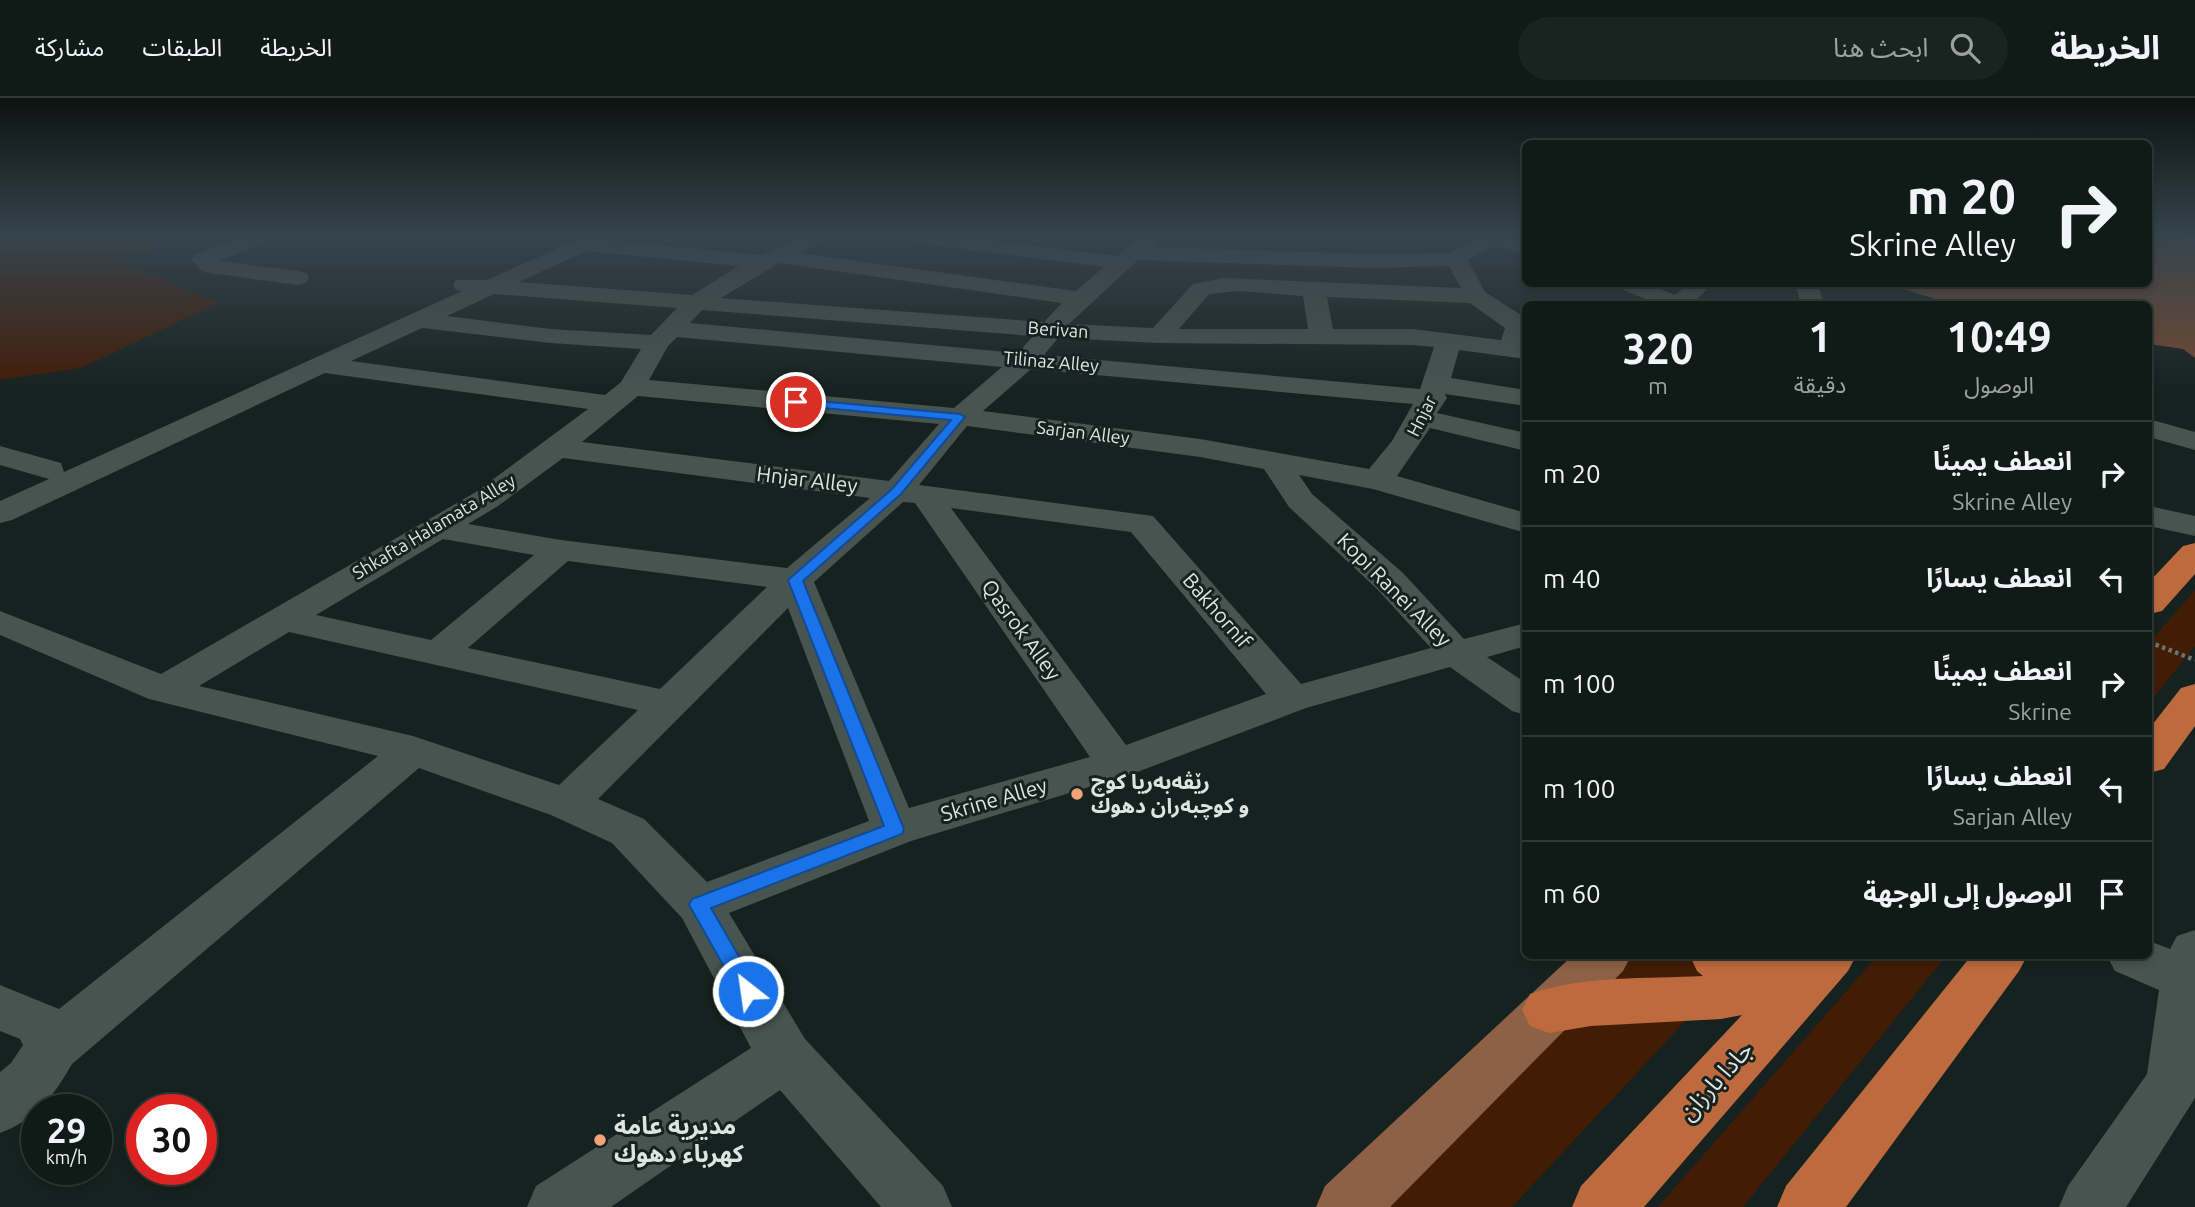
<!DOCTYPE html>
<html lang="ar">
<head>
<meta charset="utf-8">
<style>
  body { margin:0; font-family:Ubuntu,"Noto Sans Arabic",sans-serif; background:#192320; color:#f1f3f6; direction:rtl; height:100vh; display:flex; flex-direction:column; font-size:26px; white-space:nowrap }
  * { box-sizing:border-box; margin:0 }
  p { font-size:23px; color:#9ca1a1 }
  .icon { flex:none; width:38px; height:38px; fill:none; stroke:currentColor; stroke-width:2; stroke-linecap:round; stroke-linejoin:round }
  .map { position:relative; flex:1; overflow:hidden; direction:ltr }
  .details { position:absolute; left:1522px; top:203px; width:630px; height:658px; display:flex; flex-direction:column; background:#101a17; border-radius:10px; box-shadow:0 4px 10px #0003,0 0 0 2px #303836; direction:rtl }
  .details>* { flex:none }
  .guide { position:absolute; left:1522px; top:42px; width:630px; height:147px; border-radius:10px; box-shadow:0 4px 10px #0003,0 0 0 2px #303836; direction:rtl; background:#101a17; color:#f1f3f6; overflow:hidden }
  .speed { position:absolute; left:21px; top:996px; display:flex; gap:14px; font-size:35px; font-weight:700; text-align:center }
  .speed>* { display:grid; place-content:center; width:91px; height:91px; border-radius:50%; background:#101a17; box-shadow:0 4px 10px #0003,0 0 0 2px #303836; line-height:1 }
  .speed small { font-size:18px; font-weight:400 }
  .speed .limit { border:10px solid #d22; background:#fff; color:#111 }
  .pin { position:absolute; display:grid; place-items:center; width:60px; height:60px; color:#fff; margin:-30px; border:4px solid #fff; border-radius:50%; box-shadow:0 2px 7px #0007 }
  .me { position:absolute; width:77px; margin:-38px; rotate:330deg; stroke-linejoin:round; filter:drop-shadow(0 0 5px #0008) }
  .turn { display:flex; align-items:center; gap:24px; height:147px; padding:0 21px; font-size:32px }
  .turn .icon { width:91px; height:91px; stroke-width:2.5 }
  .turn b { display:block; font-size:49px; line-height:60px }
  .eta { display:flex; justify-content:space-evenly; align-items:center; height:119px; text-align:center }
  .eta b { font-size:42px; font-weight:700; line-height:49px }
  ul { padding:0; list-style:none }
  li { display:flex; align-items:center; gap:21px; height:105px; padding:0 21px; border-top:2px solid #303836 }
  li div { flex:1 }
  li b { display:block; font-size:26px }
  li em { font-style:normal }
  header { display:flex; align-items:center; gap:42px; box-sizing:border-box; height:98px; padding:0 35px; background:#101a17; border-bottom:2px solid #303836 }
  header strong { font-size:33px }
  nav { display:flex; gap:38px; margin-inline-start:auto; font-size:24px }
  .search { width:490px; height:63px; background:#192320; display:flex; align-items:center; gap:18px; box-sizing:border-box; padding:0 24px; border-radius:38px; color:#9ca1a1; font-size:26px }
  .map>svg:first-child { display:block }
</style>
</head>
<body>
<header>
<strong>الخريطة</strong>
<div class="search"><svg class="icon" aria-label="search" viewBox="0 0 24 24"><circle cx="10" cy="10" r="6"/><path d="M15 15l6 6"/></svg>ابحث هنا</div>
<nav><a>الخريطة</a><a>الطبقات</a><a>مشاركة</a></nav>
</header>
<div class="map">
<svg width="2195" height="1109" viewBox="0 0 2195 1109">
  <rect width="100%" height="100%" fill="#16221f"/>
  <path fill="#431c06" d="M 0,140 L 189,140 L 119,162 L 219,205 L 81,270 L 0,282 Z
    M 2195,492 L 2195,548 L 2149,605 L 2149,545 Z
    M 1616,858 L 1711,858 L 1731,872 L 1571,904 Z
    M 1877,858 L 1946,858 L 1743,1109 L 1658,1109 Z
    M 1702,905 L 1512,1109 L 1364,1109 L 1555,915 Z"/>
  <path fill="#754831" d="M 2149,140 L 2195,140 L 2195,260 L 2183,251 L 2149,246 L 2149,206 L 1952,206 L 1887,186 L 2149,186 Z"/>
  <g fill="none" stroke-linecap="round" stroke-linejoin="round">
    <path stroke="#2f7163" stroke-width="5" d="M 2183,140 L 2195,141"/>
    <path stroke="#6b7572" stroke-width="4.5" stroke-dasharray="3.5 3.5" stroke-linecap="butt" d="M 2149,544 L 2195,562"/>
    <path fill="#475450" fill-rule="evenodd" d="M 239,140 L 267,140 L 264,144 L 219,163 L 298,173 L 306,175 L 309,180 L 306,185 L 298,187 L 210,175 L 202,173 L 191,162 L 194,157 Z
      M 581,140 L 607,140 L 606,142 L 761,157 L 798,140 L 824,140 L 821,144 L 799,155 L 1076,193 L 1104,169 L 926,146 L 919,144 L 916,140 L 973,140 L 1117,158 L 1138,140 L 1160,140 L 1152,149 L 1371,156 L 1451,155 L 1477,140 L 1514,140 L 1526,144 L 1526,157 L 1495,147 L 1468,162 L 1485,194 L 1521,217 L 1526,225 L 1526,261 L 1459,252 L 1451,280 L 1526,292 L 1526,308 L 1445,296 L 1447,300 L 1437,315 L 1526,335 L 1526,353 L 1430,330 L 1397,378 L 1526,415 L 1526,435 L 1373,391 L 1299,377 L 1312,396 L 1403,475 L 1464,541 L 1526,525 L 1526,548 L 1487,559 L 1526,585 L 1526,617 L 1512,613 L 1450,569 L 1306,610 L 1132,676 L 911,743 L 729,815 L 805,941 L 943,1088 L 952,1109 L 881,1109 L 780,992 L 611,1109 L 527,1109 L 536,1088 L 751,950 L 682,820 L 612,745 L 551,717 L 419,670 L 72,966 C 52,1000 37,1021 0,1035 L 0,974 L 11,965 L 23,947 L 20,941 L 0,933 L 0,887 L 59,911 L 378,658 L 149,601 L 0,537 L 0,513 L 161,576 L 476,394 L 588,311 L 325,275 L 12,422 L 0,425 L 0,403 L 49,381 L 0,367 L 0,348 L 61,365 L 64,374 L 462,193 L 456,192 L 453,187 L 456,182 L 487,182 ZM 586,153 L 739,168 L 692,197 L 519,184 ZM 1138,162 L 1371,170 L 1449,168 L 1461,190 L 1223,180 L 1193,186 L 1153,230 L 1069,226 ZM 779,165 L 1062,205 L 1044,224 L 721,200 ZM 1238,193 L 1303,198 L 1308,231 L 1179,231 L 1209,196 ZM 494,196 L 677,210 L 651,237 L 551,231 L 447,218 ZM 1327,199 L 1470,205 L 1505,230 L 1501,242 L 1413,231 L 1333,231 ZM 702,212 L 1033,238 L 1018,255 L 690,225 ZM 422,230 L 551,245 L 641,251 L 621,284 L 605,297 L 351,263 ZM 677,239 L 1002,269 L 954,310 L 649,282 L 668,248 ZM 1058,240 L 1159,245 L 1413,247 L 1434,249 L 1420,291 L 1044,257 ZM 1031,271 L 1413,306 L 1392,343 L 1369,371 L 1200,341 L 983,313 ZM 638,298 L 939,326 L 889,383 L 582,344 ZM 967,328 L 1200,359 L 1264,371 L 1289,409 L 1377,491 L 1431,550 L 1301,586 L 1153,418 L 919,387 ZM 563,360 L 870,400 L 787,470 L 561,442 L 468,426 L 498,408 ZM 903,404 L 915,405 L 1090,659 L 909,710 L 814,484 ZM 951,410 L 1131,434 L 1266,596 L 1126,647 ZM 443,441 L 534,457 L 431,542 L 316,517 ZM 568,463 L 767,489 L 660,591 L 468,550 ZM 788,510 L 869,723 L 707,784 L 644,721 L 598,701 ZM 289,534 L 638,612 L 559,687 L 413,638 L 199,588 Z
      M 1618,186 L 1648,186 L 1675,197 L 1689,186 L 1712,186 L 1692,206 L 1658,206 L 1621,191 Z
      M 1792,186 L 1818,186 L 1824,206 L 1801,206 L 1797,192 Z
      M 2149,321 L 2195,334 L 2195,352 L 2149,339 Z
      M 2149,408 L 2195,418 L 2195,438 L 2149,428 Z
      M 2195,832 L 2195,1000 L 2126,1109 L 2059,1109 L 2068,1088 L 2147,976 L 2159,892 L 2115,873 L 2107,858 L 2149,858 L 2149,843 L 2170,851 L 2177,838 Z"/>
    <path fill="#8e6146" fill-rule="evenodd" d="M 1572,858 L 1631,858 L 1623,873 L 1390,1109 L 1316,1109 L 1325,1088 Z"/>
    <path fill="#be6a3f" fill-rule="evenodd" d="M 2195,445 L 2195,476 L 2162,513 L 2149,516 L 2149,484 L 2183,448 Z
      M 2195,586 L 2195,628 L 2164,671 L 2149,675 L 2149,631 L 2181,590 Z
      M 1690,858 C 1706,858 1792,861 1798,858 L 1856,858 L 1848,873 L 1644,1109 L 1572,1109 L 1581,1088 L 1742,917 L 1721,921 L 1591,928 L 1549,935 L 1530,928 L 1522,912 L 1530,896 C 1584,877 1646,881 1703,878 L 1697,873 Z
      M 1971,858 L 2027,858 L 2019,873 L 1846,1109 L 1777,1109 L 1786,1088 Z"/>
  </g>
  <linearGradient id="sky" x2="0" y2="1"><stop stop-color="#0c1311"/><stop offset="0.47" stop-color="#36444d"/><stop offset="1" stop-color="#36444d" stop-opacity="0"/></linearGradient>
  <rect width="2195" height="295" fill="url(#sky)"/>
  <path fill="#1a73e8" stroke="#114b97" stroke-width="2" d="M 796,301 L 960,316 L 965,319 L 901,396 L 803,483 L 904,731 L 902,736 L 711,810 L 759,893 L 756,899 L 748,902 L 741,899 L 692,812 L 689,807 L 692,801 L 884,728 L 788,482 L 892,391 L 951,322 L 792,307 L 790,304 Z"/>
  <g fill="#f1a27b" stroke="#16221f" stroke-width="2.5">
    <circle cx="1077" cy="696" r="7"/>
    <circle cx="600" cy="1042" r="7"/>
  </g>
  <g text-anchor="middle" stroke-width="6" stroke-linejoin="round" paint-order="stroke">
    <g font-size="18" fill="#dde4e2" stroke="#16221f">
      <text transform="translate(1058 232) rotate(4)" y="6">Berivan</text>
      <text transform="translate(1051 264) rotate(5)" y="6">Tilinaz Alley</text>
      <text transform="translate(1422 318) rotate(-63)" y="6">Hnjar</text>
      <text transform="translate(1083 335) rotate(7)" y="6">Sarjan Alley</text>
      <text transform="translate(434 429) rotate(-31)" y="6">Shkafta Halamata Alley</text>
    </g>
    <g font-size="21" fill="#dde4e2" stroke="#16221f">
      <text transform="translate(807 382) rotate(7)" y="7">Hnjar Alley</text>
      <text transform="translate(1394 492) rotate(45)" y="7">Kopi Ranei Alley</text>
      <text transform="translate(1217 513) rotate(49)" y="7">Bakhornif</text>
      <text transform="translate(1021 532) rotate(54)" y="7">Qasrok Alley</text>
      <text transform="translate(994 702) rotate(-16)" y="7">Skrine Alley</text>
    </g>
    <g font-size="21" font-weight="bold" fill="#dde4e2" stroke="#16221f" text-anchor="start">
      <text x="1091" y="691">رێڤه‌به‌ریا كوچ<tspan x="1091" dy="24">و كوچبه‌ران دهوك</tspan></text>
    </g>
    <g font-size="24" fill="#dde4e2" stroke="#16221f">
      <text transform="translate(1716 983) rotate(-48)" y="8">جادا بارزان</text>
    </g>
    <g font-size="24" font-weight="bold" fill="#dde4e2" stroke="#16221f" text-anchor="start">
      <text x="614" y="1036">مديرية عامة<tspan x="614" dy="28">كهرباء دهوك</tspan></text>
    </g>
  </g>
</svg>
<div class="speed"><div>29<small>km/h</small></div><div class="limit">30</div></div>
<div class="pin" style="left:796px;top:304px;background:#d93025"><svg class="icon" aria-label="arrive" viewBox="0 0 24 24"><path d="M6 21V4h12l-3 4 3 4H6"/></svg></div>
<svg class="me" style="left:748px;top:893px" viewBox="-20 -20 40 40"><circle r="17" fill="#1a73e8" stroke="#fff" stroke-width="3"/><path d="M0-11L8 9 0 5-8 9z" fill="#fff"/></svg>
<div class="guide">
<div class="turn"><svg class="icon" aria-label="right" viewBox="0 0 24 24"><path d="M7 20v-9h11M14 6l5 5-5 5"/></svg><div><b>20 m</b>Skrine Alley</div></div>
</div>
<section class="details">
<div class="eta">
<div><b>10:49</b><p>الوصول</p></div>
<div><b>1</b><p>دقيقة</p></div>
<div><b>320</b><p>m</p></div>
</div>
<ul>
<li><svg class="icon" aria-label="right" viewBox="0 0 24 24"><path d="M7 20v-9h11M14 6l5 5-5 5"/></svg><div><b>انعطف يمينًا</b><p>Skrine Alley</p></div><em>20 m</em></li>
<li><svg class="icon" aria-label="left" viewBox="0 0 24 24"><path d="M17 20v-9H6M10 6l-5 5 5 5"/></svg><div><b>انعطف يسارًا</b></div><em>40 m</em></li>
<li><svg class="icon" aria-label="right" viewBox="0 0 24 24"><path d="M7 20v-9h11M14 6l5 5-5 5"/></svg><div><b>انعطف يمينًا</b><p>Skrine</p></div><em>100 m</em></li>
<li><svg class="icon" aria-label="left" viewBox="0 0 24 24"><path d="M17 20v-9H6M10 6l-5 5 5 5"/></svg><div><b>انعطف يسارًا</b><p>Sarjan Alley</p></div><em>100 m</em></li>
<li><svg class="icon" aria-label="arrive" viewBox="0 0 24 24"><path d="M6 21V4h12l-3 4 3 4H6"/></svg><div><b>الوصول إلى الوجهة</b></div><em>60 m</em></li>
</ul>
</section>
</div>
</body>
</html>
